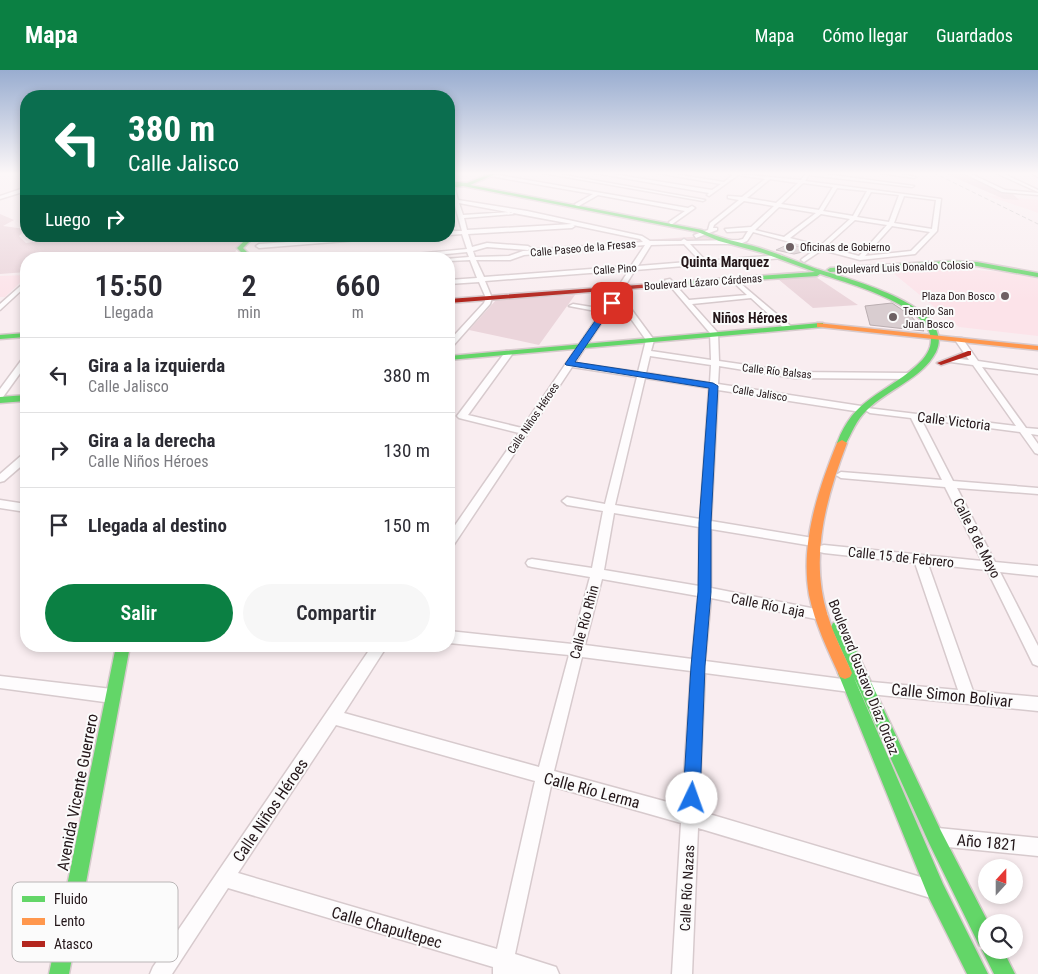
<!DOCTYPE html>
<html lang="es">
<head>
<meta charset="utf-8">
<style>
  body { margin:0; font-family:"Roboto Condensed",sans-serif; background:#f7f7f7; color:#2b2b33; height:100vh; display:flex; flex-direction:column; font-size:19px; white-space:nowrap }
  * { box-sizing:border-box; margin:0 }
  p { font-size:16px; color:#7c7c81 }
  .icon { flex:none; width:28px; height:28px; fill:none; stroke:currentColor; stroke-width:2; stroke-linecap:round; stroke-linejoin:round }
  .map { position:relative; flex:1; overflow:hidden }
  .details { position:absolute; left:20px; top:182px; width:435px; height:400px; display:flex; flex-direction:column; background:#fff; border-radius:20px; box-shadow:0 2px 8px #0003 }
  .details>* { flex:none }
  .banner { position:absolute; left:20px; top:20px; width:435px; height:152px; border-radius:20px; box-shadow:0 2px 8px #0003; background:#0b6e4f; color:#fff; overflow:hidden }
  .needle { width:32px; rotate:21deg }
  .tools { position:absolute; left:978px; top:789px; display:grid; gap:10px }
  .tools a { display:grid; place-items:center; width:45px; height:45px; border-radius:50%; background:#fff; box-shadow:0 2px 8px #0003; font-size:25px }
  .pin { position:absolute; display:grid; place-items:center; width:42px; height:42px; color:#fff; margin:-21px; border-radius:10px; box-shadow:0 2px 8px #0006 }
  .me { position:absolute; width:55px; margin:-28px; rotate:3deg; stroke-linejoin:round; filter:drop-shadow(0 0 4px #0008) }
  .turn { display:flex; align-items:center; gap:18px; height:105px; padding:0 25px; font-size:22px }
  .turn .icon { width:65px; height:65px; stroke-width:2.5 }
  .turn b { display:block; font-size:35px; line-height:42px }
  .then { display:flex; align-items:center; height:48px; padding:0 25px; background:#0003; gap:10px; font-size:19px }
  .eta { display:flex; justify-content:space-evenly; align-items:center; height:85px; text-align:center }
  .eta b { font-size:30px; font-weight:600; line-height:35px }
  .primary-button { display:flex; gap:10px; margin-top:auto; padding:10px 25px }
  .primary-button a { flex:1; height:58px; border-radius:30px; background:#0b8043; color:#fff; font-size:20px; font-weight:600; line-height:58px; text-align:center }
  .primary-button a+a { background:#f7f7f7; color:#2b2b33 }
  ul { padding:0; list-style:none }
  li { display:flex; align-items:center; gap:15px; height:75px; padding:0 25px; border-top:1px solid #e1e1e2 }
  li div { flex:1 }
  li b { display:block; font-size:19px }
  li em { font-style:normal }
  header { display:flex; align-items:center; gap:30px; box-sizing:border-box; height:70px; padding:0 25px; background:#0b8043; color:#fff }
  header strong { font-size:24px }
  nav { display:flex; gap:28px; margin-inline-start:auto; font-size:18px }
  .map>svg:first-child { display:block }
</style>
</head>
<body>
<header>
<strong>Mapa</strong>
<nav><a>Mapa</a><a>Cómo llegar</a><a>Guardados</a></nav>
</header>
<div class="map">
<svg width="1038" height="904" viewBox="0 0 1038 904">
  <rect width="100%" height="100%" fill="#f9edf0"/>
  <path fill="#fce3e9" d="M 985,125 L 1038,130 L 1038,143 L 1030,140 Z
    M 952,199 L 1010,202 L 1038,209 L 1038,266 L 959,257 L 893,203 Z
    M 26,205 L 26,207 L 5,227 L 0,227 L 0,206 Z"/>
  <path fill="#ebd5db" d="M 944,103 L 962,103 L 1001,122 L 1013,124 L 1019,130 L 1004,129 Z
    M 0,144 L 14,150 L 3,156 L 26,159 L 19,166 L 26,173 L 71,166 L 245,166 L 231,189 L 26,189 L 26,202 L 0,204 Z
    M 704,166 L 720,171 L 519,184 L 518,179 Z
    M 803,201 L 806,204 L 495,227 L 493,224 Z
    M 816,207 L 858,235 L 813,238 L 778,209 Z
    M 575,225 L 539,275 L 469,260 L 496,230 Z"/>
  <path fill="#c4a3ac" d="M 184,183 L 161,189 L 51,189 Z"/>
  <path fill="#d9cdd0" stroke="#baaeb1" d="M 789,174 L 811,180 L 794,184 L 776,180 Z
    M 892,233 L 910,245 L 924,261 L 870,255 L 865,236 Z"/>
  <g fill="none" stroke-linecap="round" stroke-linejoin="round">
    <g stroke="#d7cacd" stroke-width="3">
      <path id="street" d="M 543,103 L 553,103 L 705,130 L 703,131 Z
        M 595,103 L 606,103 L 712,120 L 721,114 L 657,103 L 668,103 L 724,112 L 733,105 L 728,103 L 801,110 L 805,104 L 804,103 L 817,103 L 914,116 L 912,117 L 809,105 L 805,111 L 941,129 L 937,161 L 915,184 L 860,190 L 822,180 L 804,192 L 801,190 L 802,189 L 816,179 L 753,162 L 747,171 L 740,174 L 690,174 L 706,191 L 781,185 L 784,187 L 783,188 L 635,200 L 620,224 L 654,270 L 651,281 L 711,290 L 710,263 L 665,210 L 670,209 L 689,230 L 747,225 L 732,211 L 732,209 L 734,208 L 793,258 L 786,260 L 751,228 L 692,234 L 718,263 L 719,291 L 794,302 L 908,303 L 912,306 L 908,309 L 794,308 L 719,296 L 718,314 L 861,336 L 866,339 L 861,342 L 718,320 L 711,451 L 813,468 L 817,469 L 819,472 L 817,475 L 813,476 L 711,459 L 711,518 L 826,541 L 828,545 L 826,549 L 821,550 L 711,528 L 705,591 L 850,610 L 958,620 L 915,493 L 824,483 L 820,482 L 818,479 L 820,476 L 824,475 L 982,491 L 945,417 L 841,408 L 836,405 L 841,402 L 942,410 L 911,348 L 870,343 L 865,340 L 867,338 L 1016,356 L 973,295 L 951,292 L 947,290 L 951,288 L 969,290 L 955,270 L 956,268 L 962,268 L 978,291 L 1038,300 L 1038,304 L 982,297 L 1026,358 L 1038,359 L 1038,365 L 1031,364 L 1038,374 L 1038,384 L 1035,383 L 1020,362 L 921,349 L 953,411 L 1038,418 L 1038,424 L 957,418 L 995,492 L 1038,496 L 1038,506 L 1000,502 L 1038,576 L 1038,596 L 1033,594 L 987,500 L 928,494 L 973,621 L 1038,627 L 1038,641 L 850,622 L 705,603 L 699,741 L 934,811 L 941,813 L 943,820 L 941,827 L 934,829 L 698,758 L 692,904 L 672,904 L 681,753 L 551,716 L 515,884 L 556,897 L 559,904 L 493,904 L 493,897 L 228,818 L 172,904 L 150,904 L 153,897 L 372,576 L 387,576 L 344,643 L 539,697 L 569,585 L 449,573 L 449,561 L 572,574 L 590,507 L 532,497 L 528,496 L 526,493 L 528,490 L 532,489 L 592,498 L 603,441 L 567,435 L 562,431 L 567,427 L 605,434 L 637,307 L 572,297 L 453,476 L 449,477 L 449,464 L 519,363 L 459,348 L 457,346 L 506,281 L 509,281 L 513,283 L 468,345 L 522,358 L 601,242 L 569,236 L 573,234 L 604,239 L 629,200 L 485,211 L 492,228 L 490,234 L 452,277 L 449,277 L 449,271 L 484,233 L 486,228 L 479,212 L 449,214 L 449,210 L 477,208 L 470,190 L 449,191 L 449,189 L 446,189 L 469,187 L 467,182 L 396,189 L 365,189 L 467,179 L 462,164 L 449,165 L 449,161 L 462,161 L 454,132 L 449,131 L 449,129 L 453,129 L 450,116 L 452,115 L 454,116 L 458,130 L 527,141 L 642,166 L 650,171 L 681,171 L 684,169 L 687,171 L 739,170 L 743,169 L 748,161 L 727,162 L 725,159 L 751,157 L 774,136 L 744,131 L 714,155 L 713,158 L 717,158 L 717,160 L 696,168 L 694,165 L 708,160 L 710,153 L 739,130 L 728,128 L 728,126 L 742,127 L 765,109 L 738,105 L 709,126 L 707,125 L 709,123 ZM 770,109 L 798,113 L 776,133 L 747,128 ZM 803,113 L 833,117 L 819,140 L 781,134 ZM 837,118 L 867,121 L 853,146 L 823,141 ZM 871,122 L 899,125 L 889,152 L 857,147 ZM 904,126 L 936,130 L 932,159 L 894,153 ZM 459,133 L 572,154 L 467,160 L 464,148 L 514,144 L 511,142 L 463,145 ZM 779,137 L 816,143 L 784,167 L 755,160 ZM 821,144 L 850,149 L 820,176 L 790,168 ZM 855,150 L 887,155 L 859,186 L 825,177 ZM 573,155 L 640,169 L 643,172 L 523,181 L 509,186 L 475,187 L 473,181 L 487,177 L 528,180 L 531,178 L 528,176 L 487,173 L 472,177 L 468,164 L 572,158 L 575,156 ZM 892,156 L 930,162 L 911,181 L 865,186 ZM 684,174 L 700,191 L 638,196 L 651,175 ZM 645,175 L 631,196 L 484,207 L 476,190 L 510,190 L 524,185 ZM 617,229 L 646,270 L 638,302 L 575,293 ZM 650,286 L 711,295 L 710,313 L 646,303 ZM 645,308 L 709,318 L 700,449 L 615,435 ZM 614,443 L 699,457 L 699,516 L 604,500 ZM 602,509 L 698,526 L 692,589 L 585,575 ZM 582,587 L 691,601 L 682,736 L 554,701 ZM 336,655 L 535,711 L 497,879 L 238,803 Z
        M 881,103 L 894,103 L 916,107 L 914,108 Z
        M 963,103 L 969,103 L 1005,120 L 1038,123 L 1038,125 L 1002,122 Z
        M 996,103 L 1002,103 L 1038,120 L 1038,122 Z
        M 1032,103 L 1037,103 L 1038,107 Z
        M 492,104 L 688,138 L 692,136 L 695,138 L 671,155 L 669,152 L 685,141 L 598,125 L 577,137 L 575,134 L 593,124 L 490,106 Z
        M 24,118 L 26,118 L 26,121 L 0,129 L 0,126 Z
        M 376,166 L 408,166 L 259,178 L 256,176 L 259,174 Z
        M 26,211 L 26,216 L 0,240 L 0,234 Z
        M 23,288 L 26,288 L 26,295 L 3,327 L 0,328 L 0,319 Z
        M 26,384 L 26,392 L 4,411 L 0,412 L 0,404 L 22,385 Z
        M 0,430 L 26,434 L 26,442 L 0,438 Z
        M 0,606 L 112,619 L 117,621 L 119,626 L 117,631 L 112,633 L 0,618 Z
        M 938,758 L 1038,768 L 1038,786 L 938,776 L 932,773 L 929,767 L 932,761 Z"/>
    </g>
    <g stroke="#d7cacd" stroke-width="3">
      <path id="fast" d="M 492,103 L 498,103 L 470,115 L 702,160 C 720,169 740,172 760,178 C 779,184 798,192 817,199 C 845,208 958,236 936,282 C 922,309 888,319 867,340 C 856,350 852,363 845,375 L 839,375 L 837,373 C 854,328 883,325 915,297 C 974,247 853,215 820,204 L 817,206 L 676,215 L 676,213 L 678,212 L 815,202 L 763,183 L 719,171 L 698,162 L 463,116 L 449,118 L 449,116 L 455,115 L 449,113 L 449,111 L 467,113 Z
        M 249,166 L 255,166 L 243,178 L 249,184 L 247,189 L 241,189 L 243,184 L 237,178 Z
        M 949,191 L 977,192 L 1038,203 L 1038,207 L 977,196 L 949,195 L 830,202 L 827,200 L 830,198 Z
        M 820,253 L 823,253 L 823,257 L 449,290 L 449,286 Z
        M 26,263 L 26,267 L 0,269 L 0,265 Z
        M 26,325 L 26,331 L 0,333 L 0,327 Z
        M 838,552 L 843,553 L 845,557 L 941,761 L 988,852 L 986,852 L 986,880 L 1003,880 L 1015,904 L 994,904 L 982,880 L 984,877 L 979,875 L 929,773 L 852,603 L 943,814 L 988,904 L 967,904 L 929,828 L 838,603 L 840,599 L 845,597 L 850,599 L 852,603 L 831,557 L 833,553 Z
        M 116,576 L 130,576 L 69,904 L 49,904 Z"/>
    </g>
    <g stroke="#d7cacd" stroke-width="3">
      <path id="slow" d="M 817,253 L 1038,276 L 1038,280 L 820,257 L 817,257 Z
        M 842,370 L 847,373 C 826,428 809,488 828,546 C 834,566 844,584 852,603 L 850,607 L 845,609 L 840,607 C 828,581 815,554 809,525 C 800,473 818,420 837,373 Z"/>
    </g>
    <g stroke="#d7cacd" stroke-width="3">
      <path id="jam" d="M 678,212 L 680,213 L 680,215 L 449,233 L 449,229 Z
        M 968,281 L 971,281 L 971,285 L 941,295 L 937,293 Z"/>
    </g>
    <use href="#street" fill="#fefcfd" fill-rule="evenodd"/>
    <use href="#fast" fill="#63d668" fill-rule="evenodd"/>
    <use href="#slow" fill="#ff974d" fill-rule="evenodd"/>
    <use href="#jam" fill="#b3261e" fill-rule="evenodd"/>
    <path stroke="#cdc9ca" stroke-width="1" stroke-dasharray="4.5 2.5" stroke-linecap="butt" d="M 934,103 L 1038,154"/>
  </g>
  <linearGradient id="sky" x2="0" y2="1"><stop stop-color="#99add0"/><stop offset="0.45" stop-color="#fcf7f8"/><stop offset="1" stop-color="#fcf7f8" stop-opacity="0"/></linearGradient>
  <rect width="1038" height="230" fill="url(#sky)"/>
  <path fill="#1a73e8" stroke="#114b97" d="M 609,231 L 615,233 L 575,292 L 713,313 L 718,316 L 711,453 L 711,522 L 705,596 L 700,728 L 698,734 L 692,737 L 686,734 L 683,728 L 691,596 L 698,522 L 699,453 L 709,318 L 566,295 L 565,294 Z"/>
  <g fill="#6e6164" stroke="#fbfbfb" stroke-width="2">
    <circle cx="790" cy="177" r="5"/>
    <circle cx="1005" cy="226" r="5"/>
    <circle cx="893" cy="247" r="5"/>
  </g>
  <g text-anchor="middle" stroke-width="4" stroke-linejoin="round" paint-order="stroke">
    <g font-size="11" fill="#231619" stroke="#fbfbfb" text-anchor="start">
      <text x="800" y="181">Oficinas de Gobierno</text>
      <text x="995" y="230" text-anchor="end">Plaza Don Bosco</text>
      <text x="903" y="245">Templo San<tspan x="903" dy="13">Juan Bosco</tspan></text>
    </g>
    <g font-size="11" fill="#231619" stroke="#fbfbfb">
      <text transform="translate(583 178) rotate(-5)" y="4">Calle Paseo de la Fresas</text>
      <text transform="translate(905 197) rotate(-2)" y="4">Boulevard Luis Donaldo Colosio</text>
      <text transform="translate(615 199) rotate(-4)" y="4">Calle Pino</text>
      <text transform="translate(703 212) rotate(-4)" y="4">Boulevard Lázaro Cárdenas</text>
      <text transform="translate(777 301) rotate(6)" y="4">Calle Río Balsas</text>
      <text transform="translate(760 323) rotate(9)" y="4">Calle Jalisco</text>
      <text transform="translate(533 348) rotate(-56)" y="4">Calle Niños Héroes</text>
    </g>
    <g font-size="14" font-weight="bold" fill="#231619" stroke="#fbfbfb">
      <text x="725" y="197">Quinta Marquez</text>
      <text x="750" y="253">Niños Héroes</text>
    </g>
    <g font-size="14" fill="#231619" stroke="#fbfbfb">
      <text transform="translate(954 351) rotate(7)" y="5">Calle Victoria</text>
      <text transform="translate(977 468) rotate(63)" y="5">Calle 8 de Mayo</text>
      <text transform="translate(901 487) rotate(6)" y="5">Calle 15 de Febrero</text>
      <text transform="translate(768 535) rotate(11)" y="5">Calle Río Laja</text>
      <text transform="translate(584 552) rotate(-75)" y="5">Calle Río Rhin</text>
      <text transform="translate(864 607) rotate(68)" y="5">Boulevard Gustavo Díaz Ordaz</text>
      <text transform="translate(687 818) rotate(-87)" y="5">Calle Río Nazas</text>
    </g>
    <g font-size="16" fill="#231619" stroke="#fbfbfb">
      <text transform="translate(952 625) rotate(6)" y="6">Calle Simon Bolivar</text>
      <text transform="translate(592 720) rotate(15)" y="6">Calle Río Lerma</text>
      <text transform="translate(77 722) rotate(-79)" y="6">Avenida Vicente Guerrero</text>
      <text transform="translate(270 740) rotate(-56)" y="6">Calle Niños Héroes</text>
      <text transform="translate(987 772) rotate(5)" y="6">Año 1821</text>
      <text transform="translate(387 857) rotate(16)" y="6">Calle Chapultepec</text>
    </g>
  </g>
  <rect x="12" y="812" width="166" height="80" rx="8" fill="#fbfbfb" stroke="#bab6b7" stroke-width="1"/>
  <rect x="22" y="826" width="23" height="6" fill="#63d668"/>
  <rect x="22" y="848" width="23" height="7" fill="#ff974d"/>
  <rect x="22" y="871" width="23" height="6" fill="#b3261e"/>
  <g font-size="14" fill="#231619">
    <text x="54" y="834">Fluido</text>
    <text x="54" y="856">Lento</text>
    <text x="54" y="879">Atasco</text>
  </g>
</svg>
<div class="tools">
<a><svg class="needle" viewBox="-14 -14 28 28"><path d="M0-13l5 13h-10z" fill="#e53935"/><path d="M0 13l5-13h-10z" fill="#7c7c81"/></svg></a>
<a><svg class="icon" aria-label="search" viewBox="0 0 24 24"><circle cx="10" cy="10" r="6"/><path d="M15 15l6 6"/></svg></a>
</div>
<div class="pin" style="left:612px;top:233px;background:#d93025"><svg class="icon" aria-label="arrive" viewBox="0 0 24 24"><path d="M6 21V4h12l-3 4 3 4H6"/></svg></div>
<svg class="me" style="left:692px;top:728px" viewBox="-20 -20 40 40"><circle r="19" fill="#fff"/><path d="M0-13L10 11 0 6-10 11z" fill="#1a73e8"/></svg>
<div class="banner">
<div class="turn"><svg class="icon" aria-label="left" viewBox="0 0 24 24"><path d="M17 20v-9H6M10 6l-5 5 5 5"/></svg><div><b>380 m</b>Calle Jalisco</div></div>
<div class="then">Luego<svg class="icon" aria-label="right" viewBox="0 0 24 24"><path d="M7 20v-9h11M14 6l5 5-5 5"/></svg></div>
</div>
<section class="details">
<div class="eta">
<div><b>15:50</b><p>Llegada</p></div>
<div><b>2</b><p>min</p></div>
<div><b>660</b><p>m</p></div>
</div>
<ul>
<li><svg class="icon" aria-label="left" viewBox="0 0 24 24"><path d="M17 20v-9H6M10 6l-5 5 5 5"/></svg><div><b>Gira a la izquierda</b><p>Calle Jalisco</p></div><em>380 m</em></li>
<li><svg class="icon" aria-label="right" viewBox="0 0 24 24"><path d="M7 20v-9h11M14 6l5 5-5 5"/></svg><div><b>Gira a la derecha</b><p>Calle Niños Héroes</p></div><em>130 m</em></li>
<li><svg class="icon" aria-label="arrive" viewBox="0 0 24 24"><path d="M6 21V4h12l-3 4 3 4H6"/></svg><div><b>Llegada al destino</b></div><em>150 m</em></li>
</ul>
<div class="primary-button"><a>Salir</a><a>Compartir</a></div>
</section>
</div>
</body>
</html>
